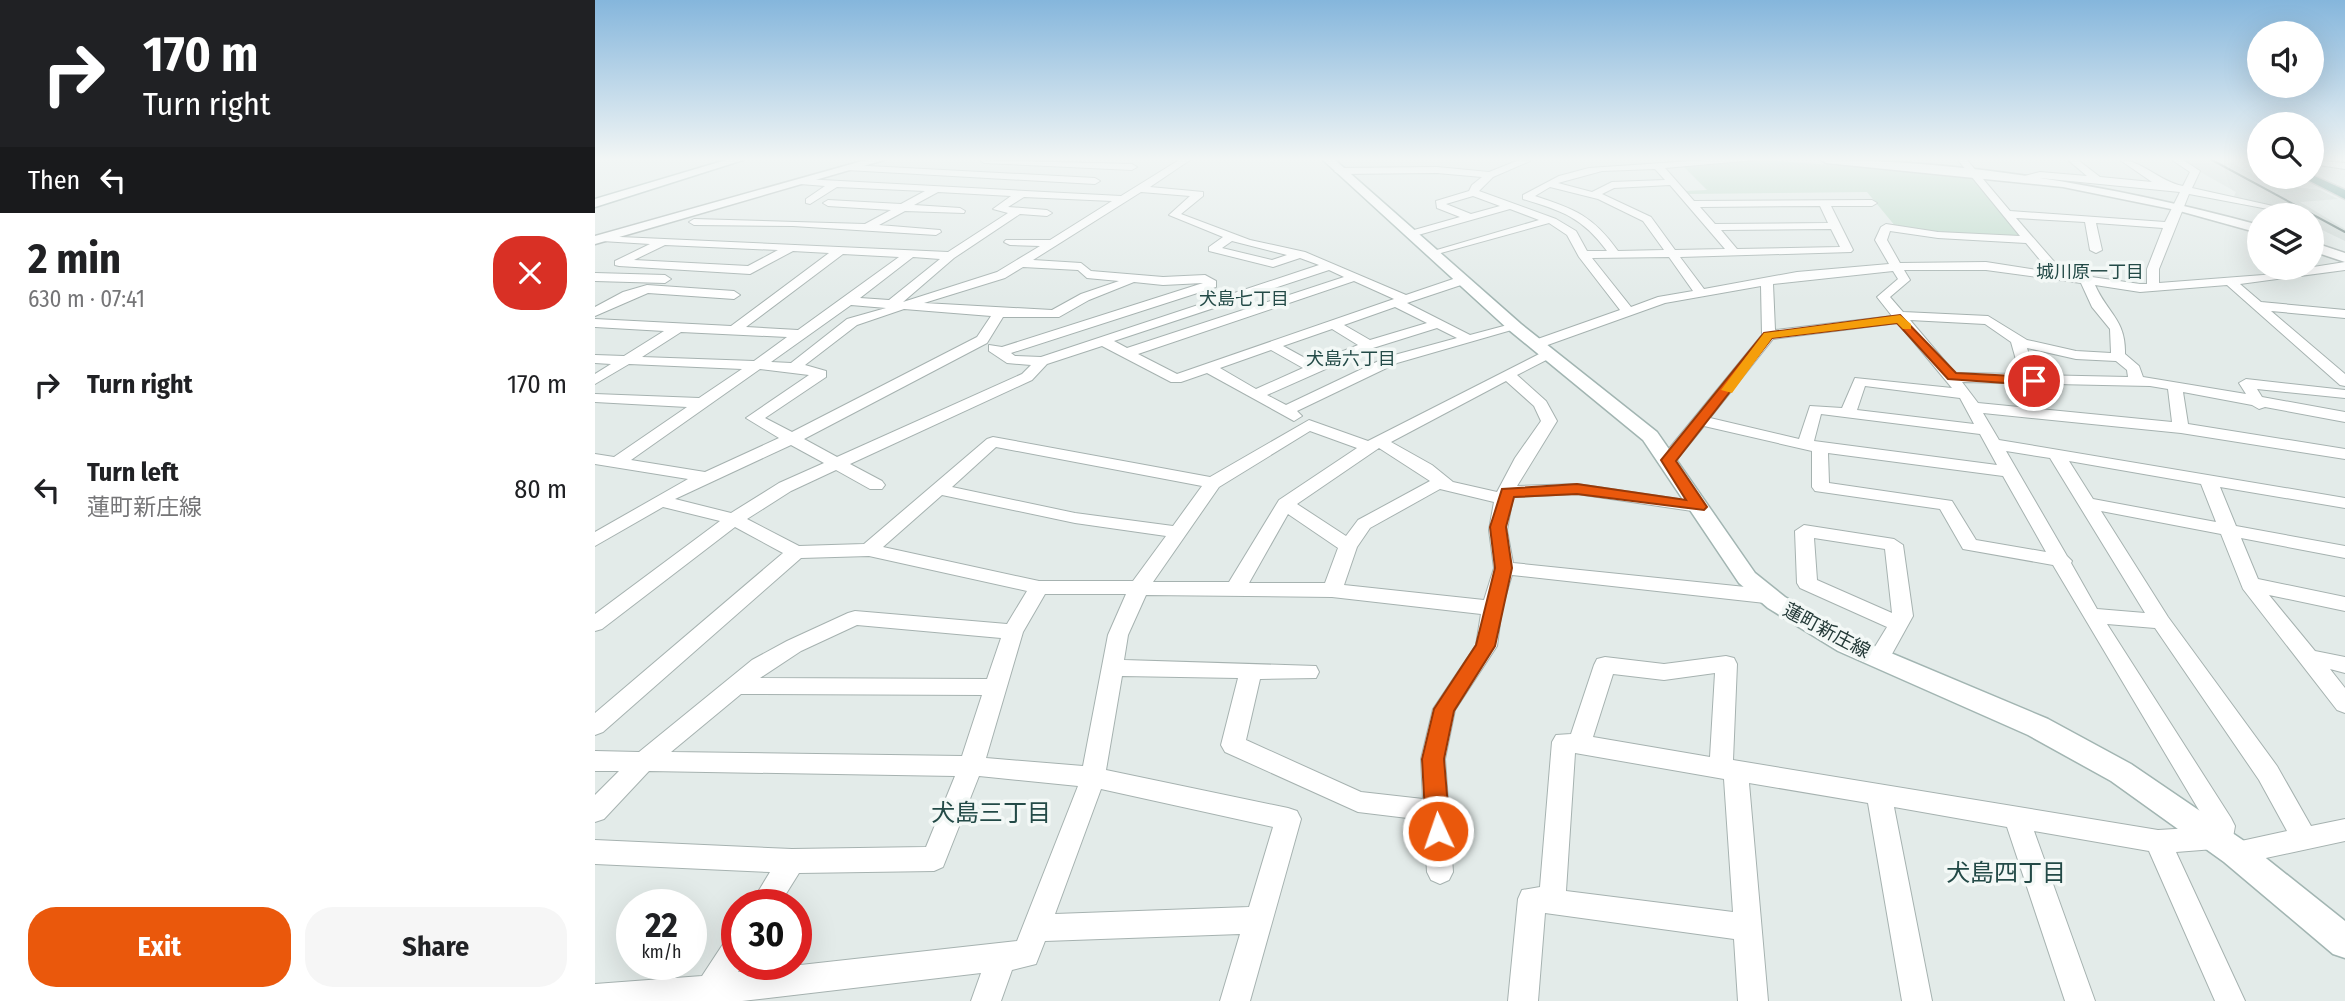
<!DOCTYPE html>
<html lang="en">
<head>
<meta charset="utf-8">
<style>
  body { margin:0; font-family:"Fira Sans Condensed","Noto Sans JP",sans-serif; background:#f6f6f6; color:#202124; height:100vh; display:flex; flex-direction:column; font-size:26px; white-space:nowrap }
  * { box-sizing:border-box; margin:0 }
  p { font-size:23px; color:#757577 }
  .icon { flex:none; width:38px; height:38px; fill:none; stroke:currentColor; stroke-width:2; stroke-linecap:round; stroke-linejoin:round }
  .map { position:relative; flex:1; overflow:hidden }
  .panel { display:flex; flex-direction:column; background:#fff; width:595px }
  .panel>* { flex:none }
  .hud { background:#202124; color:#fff; overflow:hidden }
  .buttons { position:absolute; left:1652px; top:21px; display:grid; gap:14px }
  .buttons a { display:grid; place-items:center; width:77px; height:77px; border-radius:50%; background:#fff; box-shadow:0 7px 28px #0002; font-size:35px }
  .speed { position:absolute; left:21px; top:889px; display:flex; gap:14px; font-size:35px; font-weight:700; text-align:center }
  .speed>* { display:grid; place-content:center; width:91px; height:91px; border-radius:50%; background:#fff; box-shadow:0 7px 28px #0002; line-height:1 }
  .speed small { font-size:18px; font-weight:400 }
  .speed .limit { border:10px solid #d22; background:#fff; color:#111 }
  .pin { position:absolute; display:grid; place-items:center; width:60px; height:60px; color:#fff; margin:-30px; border:4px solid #fff; border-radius:50%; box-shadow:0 2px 7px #0007 }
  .me { position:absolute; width:77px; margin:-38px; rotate:357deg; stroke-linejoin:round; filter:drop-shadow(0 0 5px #0008) }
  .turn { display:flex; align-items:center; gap:24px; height:147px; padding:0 28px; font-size:32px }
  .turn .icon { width:91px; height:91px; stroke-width:2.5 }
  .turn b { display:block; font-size:49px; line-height:60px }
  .then { display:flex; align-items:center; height:66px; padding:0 28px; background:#0003; gap:14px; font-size:26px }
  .round { display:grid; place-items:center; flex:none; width:74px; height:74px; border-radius:28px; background:#f6f6f6 }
  .head { display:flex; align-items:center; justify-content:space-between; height:119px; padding:0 28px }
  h1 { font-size:42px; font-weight:700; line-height:52px }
  .button { display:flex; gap:14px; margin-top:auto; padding:14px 28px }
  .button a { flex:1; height:80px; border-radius:28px; background:#ea580c; color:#fff; font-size:28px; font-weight:700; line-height:80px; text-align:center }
  .button a+a { background:#f6f6f6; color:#202124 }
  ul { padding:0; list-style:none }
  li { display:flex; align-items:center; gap:21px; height:105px; padding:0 28px }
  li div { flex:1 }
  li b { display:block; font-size:26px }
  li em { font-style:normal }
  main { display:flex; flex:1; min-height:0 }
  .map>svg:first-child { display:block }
</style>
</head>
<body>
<main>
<section class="panel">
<div class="hud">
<div class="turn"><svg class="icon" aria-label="right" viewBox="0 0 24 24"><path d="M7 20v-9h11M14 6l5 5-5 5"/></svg><div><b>170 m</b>Turn right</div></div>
<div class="then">Then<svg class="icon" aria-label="left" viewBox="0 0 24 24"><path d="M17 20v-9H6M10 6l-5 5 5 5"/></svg></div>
</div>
<div class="head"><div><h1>2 min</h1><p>630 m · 07:41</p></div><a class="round" style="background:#d93025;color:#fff"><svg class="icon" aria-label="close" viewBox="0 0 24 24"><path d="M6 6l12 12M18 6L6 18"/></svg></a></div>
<ul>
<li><svg class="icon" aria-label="right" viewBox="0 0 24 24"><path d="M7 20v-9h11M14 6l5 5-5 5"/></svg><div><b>Turn right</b></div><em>170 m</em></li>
<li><svg class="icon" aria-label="left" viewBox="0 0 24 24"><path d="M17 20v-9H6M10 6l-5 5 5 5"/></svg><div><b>Turn left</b><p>蓮町新庄線</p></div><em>80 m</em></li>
</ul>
<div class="button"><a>Exit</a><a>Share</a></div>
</section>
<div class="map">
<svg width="1750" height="1001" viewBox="0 0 1750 1001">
  <rect width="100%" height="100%" fill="#e3ebe9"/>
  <path fill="#d1dbd8" d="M 1584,160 L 1631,160 L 1676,184 L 1725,190 L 1743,199 L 1705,202 L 1750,229 L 1750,241 L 1717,225 L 1717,215 L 1697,215 L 1679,206 L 1638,198 L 1641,192 Z"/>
  <path fill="#bedaca" d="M 1170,160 L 1379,176 L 1427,237 L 1345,233 L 1301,227 L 1272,192 L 1094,194 L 1090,191 L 1112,190 L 1089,167 Z"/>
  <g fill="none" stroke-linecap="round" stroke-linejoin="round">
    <g stroke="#a6b2b0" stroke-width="2">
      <path id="minor" d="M 385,160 L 537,164 L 542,167 L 537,170 L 389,163 Z
        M 584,160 L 595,160 L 555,187 L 608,192 L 608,196 L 586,214 L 655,240 L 710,252 L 811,295 L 864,277 L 872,277 L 872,283 L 812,303 L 875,335 L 920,323 L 927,327 L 802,363 L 702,411 L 707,416 L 699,421 L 612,373 L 586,382 L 576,382 L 507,346 L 452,364 L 437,380 L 255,464 L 287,481 L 290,485 L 287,489 L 275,489 L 241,470 L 196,491 L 152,519 L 204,546 L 269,544 L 392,439 L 398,437 L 615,477 L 714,420 L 773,441 L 954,349 L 961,353 L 959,356 L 922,375 L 951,401 L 962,421 L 922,486 L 982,484 L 1104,502 L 1113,507 L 1104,512 L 982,494 L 918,497 L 912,530 L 918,563 L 1170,589 L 1177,591 L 1180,596 L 1177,601 L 1170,603 L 917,575 L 907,608 L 902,646 L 860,710 L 850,759 L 858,872 L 854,880 L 845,884 L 836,880 L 832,872 L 829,820 L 763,812 L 630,752 L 626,745 L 643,678 L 527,676 L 511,770 L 693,808 L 702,811 L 706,819 L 655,1001 L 625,1001 L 645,934 L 450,941 L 441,964 L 417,970 L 406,1001 L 376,1001 L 386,973 L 147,1001 L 0,1001 L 0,984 L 107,976 L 132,938 L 142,934 L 142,964 L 148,964 L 143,972 L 422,941 L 483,786 L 384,776 L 348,867 L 339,871 L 204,873 L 184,905 L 155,905 L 175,872 L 0,864 L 0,840 L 197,849 L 331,847 L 360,776 L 54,771 L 9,819 L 0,822 L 0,795 L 24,771 L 0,771 L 0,751 L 44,752 L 157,660 L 192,641 L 253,613 L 260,611 L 412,624 L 432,591 L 274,556 L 206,558 L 8,732 L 0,735 L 0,713 L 188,553 L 140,527 L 7,629 L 0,631 L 0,614 L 125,521 L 68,507 L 0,546 L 0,532 L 93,479 L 0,464 L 0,454 L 19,457 L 92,407 L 0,402 L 0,394 L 104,398 L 147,369 L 34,364 L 0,384 L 0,374 L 16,364 L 0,363 L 0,355 L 29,356 L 69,331 L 0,327 L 0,319 L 136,326 L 234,253 L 198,251 L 155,274 L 24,266 L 20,265 L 20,261 L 55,244 L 7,241 L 3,240 L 3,236 L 353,252 L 413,213 L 398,209 L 416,196 L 343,192 L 319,205 L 365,208 L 370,211 L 369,213 L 310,211 L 284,225 L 345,230 L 346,232 L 341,235 L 198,226 L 99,225 L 94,222 L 99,219 L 270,224 L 296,210 L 233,206 L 228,203 L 233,200 L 306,204 L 330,191 L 242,187 L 215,204 L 211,203 L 211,199 L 230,186 L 205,184 L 205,180 L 208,179 L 526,196 ZM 546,192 L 595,196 L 574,215 L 628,237 L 614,247 L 614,251 L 678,267 L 705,258 L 724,265 L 446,357 L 420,356 L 416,353 L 621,287 L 621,281 L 610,275 L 568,277 L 496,271 L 486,263 L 438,260 ZM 429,197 L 517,201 L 455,240 L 411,240 L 409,242 L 415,245 L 445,246 L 402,272 L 308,302 L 359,258 L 425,214 L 452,216 L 457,213 L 452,210 L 413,207 ZM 637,241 L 692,255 L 677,260 L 627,248 ZM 70,245 L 183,250 L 153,266 L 39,260 ZM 248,254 L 304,257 L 203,330 L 151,327 ZM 318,257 L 345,259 L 294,300 L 265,298 ZM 428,267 L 483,270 L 492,278 L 524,281 L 486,294 L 457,310 L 329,303 L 410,278 ZM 734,270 L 749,277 L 532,348 L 519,341 ZM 759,281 L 799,299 L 582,374 L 543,354 ZM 539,282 L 568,285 L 608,283 L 407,347 L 394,345 L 394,351 L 412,363 L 436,365 L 427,374 L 242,457 L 209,439 L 392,343 L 408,317 L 464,317 L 494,300 ZM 256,305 L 291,308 L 252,319 L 196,363 L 176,362 ZM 800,307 L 832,323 L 775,340 L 749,325 ZM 309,309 L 396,316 L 382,337 L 197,432 L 170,418 L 231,377 L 231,371 L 210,365 L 262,325 ZM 842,328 L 862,338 L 792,357 L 691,405 L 672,395 L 778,348 ZM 737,329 L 763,345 L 719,363 L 688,346 ZM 86,332 L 192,337 L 159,361 L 47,357 ZM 676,350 L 708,368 L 661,389 L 625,368 ZM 165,369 L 214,375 L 151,418 L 184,438 L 110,472 L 36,460 ZM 911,381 L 939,406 L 946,421 L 920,458 L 902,492 L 858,482 L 837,465 L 796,442 ZM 715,431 L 762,448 L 684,500 L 634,582 L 558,582 L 624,487 ZM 196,445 L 229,463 L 184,483 L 136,513 L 80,499 ZM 401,447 L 607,486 L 578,526 L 480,513 L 357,487 ZM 784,448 L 835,481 L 763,520 L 751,536 L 702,504 ZM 845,489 L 899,502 L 894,530 L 899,568 L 889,600 L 749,585 L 762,547 L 775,528 ZM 347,495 L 480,523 L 571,536 L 538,581 L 444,581 L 288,547 ZM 693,514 L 743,548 L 730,583 L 654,583 ZM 450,594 L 531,594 L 513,635 L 488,766 L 391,758 L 428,632 ZM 551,595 L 737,597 L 886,614 L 881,645 L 838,709 L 826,759 L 828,799 L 766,792 L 651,740 L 665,679 L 721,678 L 724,672 L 721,666 L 529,660 L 533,635 ZM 262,625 L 406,638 L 392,679 L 165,678 L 206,651 ZM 146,694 L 387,695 L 367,756 L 76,752 ZM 506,789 L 678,827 L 654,907 L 460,914 Z
        M 924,160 L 935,161 L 898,177 L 884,191 L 961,219 L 981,231 L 992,251 L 1012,251 C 987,217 967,211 928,199 L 928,195 L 964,176 L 994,168 L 1111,160 L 1160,160 L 1070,168 L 1099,201 L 1277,200 L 1282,203 L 1277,206 L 1236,206 L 1258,250 L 1256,252 L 1085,257 L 1109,289 L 1202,272 L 1294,264 L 1280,240 L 1286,227 L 1291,224 L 1343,232 L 1425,236 L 1363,160 L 1372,160 L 1415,211 L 1570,222 L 1585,192 L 1445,178 L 1427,181 L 1422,178 L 1445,172 L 1492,176 L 1473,160 L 1483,160 L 1505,177 L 1557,182 L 1525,160 C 1547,160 1565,182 1588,186 L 1595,172 L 1577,160 L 1588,160 L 1605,171 L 1597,188 L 1678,206 L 1673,209 L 1594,194 L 1564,269 L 1564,283 L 1668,275 L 1750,262 L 1750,270 L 1645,284 L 1666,302 L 1750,310 L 1750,318 L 1676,311 L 1750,374 L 1750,386 L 1745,385 L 1632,285 L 1545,292 L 1500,285 C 1513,314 1531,320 1530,354 L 1544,366 L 1548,377 L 1651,394 L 1644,383 L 1651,379 L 1750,390 L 1750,398 L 1662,389 L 1667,397 L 1750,412 L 1750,422 L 1670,407 L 1664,409 L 1657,405 L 1588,392 L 1593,424 L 1750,449 L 1750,459 L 1586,433 L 1388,413 L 1404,440 L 1750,498 L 1750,508 L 1625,487 L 1641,526 L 1750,546 L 1750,558 L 1646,538 L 1663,579 L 1750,597 L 1750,611 L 1674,595 L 1720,651 L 1750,657 L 1750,673 L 1735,669 L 1750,688 L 1750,713 L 1742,710 L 1648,589 L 1626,534 L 1506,511 L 1573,617 L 1682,766 L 1716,826 L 1750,819 L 1750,841 L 1643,864 L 1634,860 L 1630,852 L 1632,848 L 1581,852 L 1650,1001 L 1620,1001 L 1554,851 L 1439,831 L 1500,1001 L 1470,1001 L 1412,827 L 1299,807 L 1337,1001 L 1307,1001 L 1273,803 L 1154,783 L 1173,1001 L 1143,1001 L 1139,939 L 950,913 L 943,1001 L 913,1001 L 923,899 L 927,890 L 945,887 L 957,742 L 961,735 L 976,734 L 999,665 L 1002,659 L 1010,657 L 1069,664 L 1131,656 L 1139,658 L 1142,664 L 1138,760 L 1563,830 L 1614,827 L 1458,565 L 1368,549 L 1345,509 L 1220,491 L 1217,487 L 1217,451 L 1109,426 L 1079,463 L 1067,463 L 1065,460 L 1067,457 L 1167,335 L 1166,286 L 1070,303 L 947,347 L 937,347 L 937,341 L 1025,310 L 984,257 L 972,235 L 954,223 L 835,256 L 835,252 L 944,220 L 915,209 L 816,237 L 812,236 L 812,232 L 865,217 L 842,208 L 841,201 L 874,191 L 877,185 L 887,177 L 842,173 L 744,174 L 739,171 L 744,168 L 842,167 L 894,172 ZM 1060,169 L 1070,180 L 1017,182 L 997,192 L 963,183 L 1007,171 ZM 1075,185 L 1130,249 L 1080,250 L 1056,217 L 1007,194 L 1019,188 ZM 955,187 L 1003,199 L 1048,221 L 1069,250 L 1023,251 C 998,216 980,209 940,196 ZM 878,196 L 905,206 L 876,214 L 851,204 ZM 1225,206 L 1233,223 L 1120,224 L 1105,207 ZM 1421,218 L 1490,222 L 1495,250 L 1501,253 L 1507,250 L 1501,223 L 1568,228 L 1552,269 L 1552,284 L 1545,284 L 1469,273 ZM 1236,229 L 1245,247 L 1142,249 L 1126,230 ZM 1295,231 L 1343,238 L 1431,243 L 1455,272 L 1391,262 L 1305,263 L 1292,240 ZM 1074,257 L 1098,291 L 1063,297 L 1036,307 L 997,258 ZM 1309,270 L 1391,270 L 1486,283 L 1497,307 L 1515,329 L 1516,353 L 1481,351 L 1432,340 L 1393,316 L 1308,312 L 1295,297 L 1315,280 ZM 1298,271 L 1303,279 L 1282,297 L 1297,316 L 1180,330 L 1178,284 ZM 1315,320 L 1390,324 L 1416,342 L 1425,374 L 1360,373 ZM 1303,323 L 1357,388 L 1260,378 L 1247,408 L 1215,406 L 1204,439 L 1115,418 L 1178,339 ZM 1432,348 L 1481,359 L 1521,361 L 1532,370 L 1533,377 L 1440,375 ZM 1367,382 L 1555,386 L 1573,389 L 1577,422 L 1383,403 ZM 1270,386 L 1365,398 L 1379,424 L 1262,410 ZM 1226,414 L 1385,434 L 1402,465 L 1219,441 ZM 1411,451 L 1455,458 L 1550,613 L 1502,609 L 1476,563 L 1477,561 L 1472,556 ZM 1233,453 L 1408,476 L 1451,552 L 1381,540 L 1357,501 L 1234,483 ZM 1474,461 L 1606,484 L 1621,522 L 1498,499 ZM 1512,624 L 1560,628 L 1664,780 L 1692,831 L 1637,843 L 1640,826 L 1636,818 ZM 1120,673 L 1115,757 L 998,737 L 1018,674 L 1069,680 ZM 980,753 L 1129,779 L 1138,912 L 971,891 Z
        M 1717,160 L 1750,163 L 1750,169 L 1717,164 Z
        M 255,165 L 500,178 L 505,181 L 500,184 L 252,170 L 252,166 Z
        M 0,273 L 70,275 L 76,279 L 70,283 L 0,281 Z
        M 52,285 L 139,291 L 145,295 L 139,299 L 53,293 L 0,316 L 0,307 L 28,292 Z
        M 1209,525 L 1299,539 L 1308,545 L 1318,616 L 1292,663 L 1284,666 L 1276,663 L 1273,658 L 1292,627 L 1205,588 L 1202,583 L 1200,531 ZM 1219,538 L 1290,549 L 1297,613 L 1222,580 Z"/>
    </g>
    <g stroke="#a6b2b0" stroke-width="3">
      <path id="tertiary" d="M 271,160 L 289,160 L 0,244 L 0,236 Z
        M 1226,160 C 1371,160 1524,187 1664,225 L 1664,233 L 1581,210 L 1468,187 L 1231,163 Z
        M 1717,242 L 1750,253 L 1750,262 L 1717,251 Z"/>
    </g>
    <g stroke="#a2b5b2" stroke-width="3">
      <path id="secondary" d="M 131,160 L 148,160 L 0,207 L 0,199 Z
        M 728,160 L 740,160 L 926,324 L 1062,432 L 1160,573 L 1190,597 L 1260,638 L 1453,719 L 1536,764 L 1652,843 L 1750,921 L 1750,958 L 1738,954 L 1629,862 L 1516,781 L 1433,735 L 1243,651 L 1173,608 L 1144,583 L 1048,440 L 914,330 Z"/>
    </g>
    <g stroke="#c2c8c7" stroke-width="3">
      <path id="primary" d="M 1717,175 L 1750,190 L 1750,199 L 1707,177 Z"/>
    </g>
    <use href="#minor" fill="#fff" fill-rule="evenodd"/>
    <use href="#tertiary" fill="#fff" fill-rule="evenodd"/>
    <use href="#secondary" fill="#fff" fill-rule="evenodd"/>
    <use href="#primary" fill="#6c9c97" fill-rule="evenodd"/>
    <path stroke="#5f7673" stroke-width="2" d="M 1617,160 L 1750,232"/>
  </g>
  <linearGradient id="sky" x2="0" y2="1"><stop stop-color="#85b6dc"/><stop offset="0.53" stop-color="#f2f6f5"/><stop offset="1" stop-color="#f2f6f5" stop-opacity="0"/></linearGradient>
  <rect width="1750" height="300" fill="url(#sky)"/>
  <path fill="#ea580c" stroke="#983908" stroke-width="2" d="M 1305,315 L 1361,373 L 1439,377 L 1446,381 L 1439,385 L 1353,379 L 1302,323 L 1177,338 L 1081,461 L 1112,507 L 1109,510 L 982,494 L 919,497 L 911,527 L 917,568 L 900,646 L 859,711 L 849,759 L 855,831 L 851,838 L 843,841 L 835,838 L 831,831 L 827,759 L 839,709 L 881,645 L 900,568 L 895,527 L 907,489 L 982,484 L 1091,500 L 1066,460 L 1169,333 Z"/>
  <path fill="#f59e0b" d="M 1305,315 L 1316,324 L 1316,329 L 1308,329 L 1302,323 L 1177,338 L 1137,393 L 1126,390 L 1169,333 Z"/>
  <g text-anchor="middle" stroke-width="7" stroke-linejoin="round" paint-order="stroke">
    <g font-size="18" fill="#234a47" stroke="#f3f8f6">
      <text x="1495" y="278">城川原一丁目</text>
      <text x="649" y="305">犬島七丁目</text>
      <text x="756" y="365">犬島六丁目</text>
    </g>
    <g font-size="19" fill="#243a38" stroke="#f3f8f6">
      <text transform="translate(1232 630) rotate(28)" y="7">蓮町新庄線</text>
    </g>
    <g font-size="24" fill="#234a47" stroke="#f3f8f6">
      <text x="396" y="821">犬島三丁目</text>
      <text x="1411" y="881">犬島四丁目</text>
    </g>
  </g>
</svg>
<div class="buttons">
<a><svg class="icon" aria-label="sound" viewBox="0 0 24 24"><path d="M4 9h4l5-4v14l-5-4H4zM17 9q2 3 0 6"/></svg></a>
<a><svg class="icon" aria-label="search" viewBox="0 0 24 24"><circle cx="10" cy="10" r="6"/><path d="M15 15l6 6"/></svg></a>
<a><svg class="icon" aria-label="layers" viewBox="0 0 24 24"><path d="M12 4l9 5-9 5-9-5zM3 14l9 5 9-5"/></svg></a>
</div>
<div class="speed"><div>22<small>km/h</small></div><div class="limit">30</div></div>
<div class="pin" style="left:1439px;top:381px;background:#d93025"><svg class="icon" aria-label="arrive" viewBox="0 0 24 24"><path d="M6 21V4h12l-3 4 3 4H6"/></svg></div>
<svg class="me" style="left:843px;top:831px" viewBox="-20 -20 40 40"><circle r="17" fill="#ea580c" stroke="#fff" stroke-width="3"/><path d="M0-11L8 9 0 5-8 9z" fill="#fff"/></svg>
</div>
</main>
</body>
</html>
